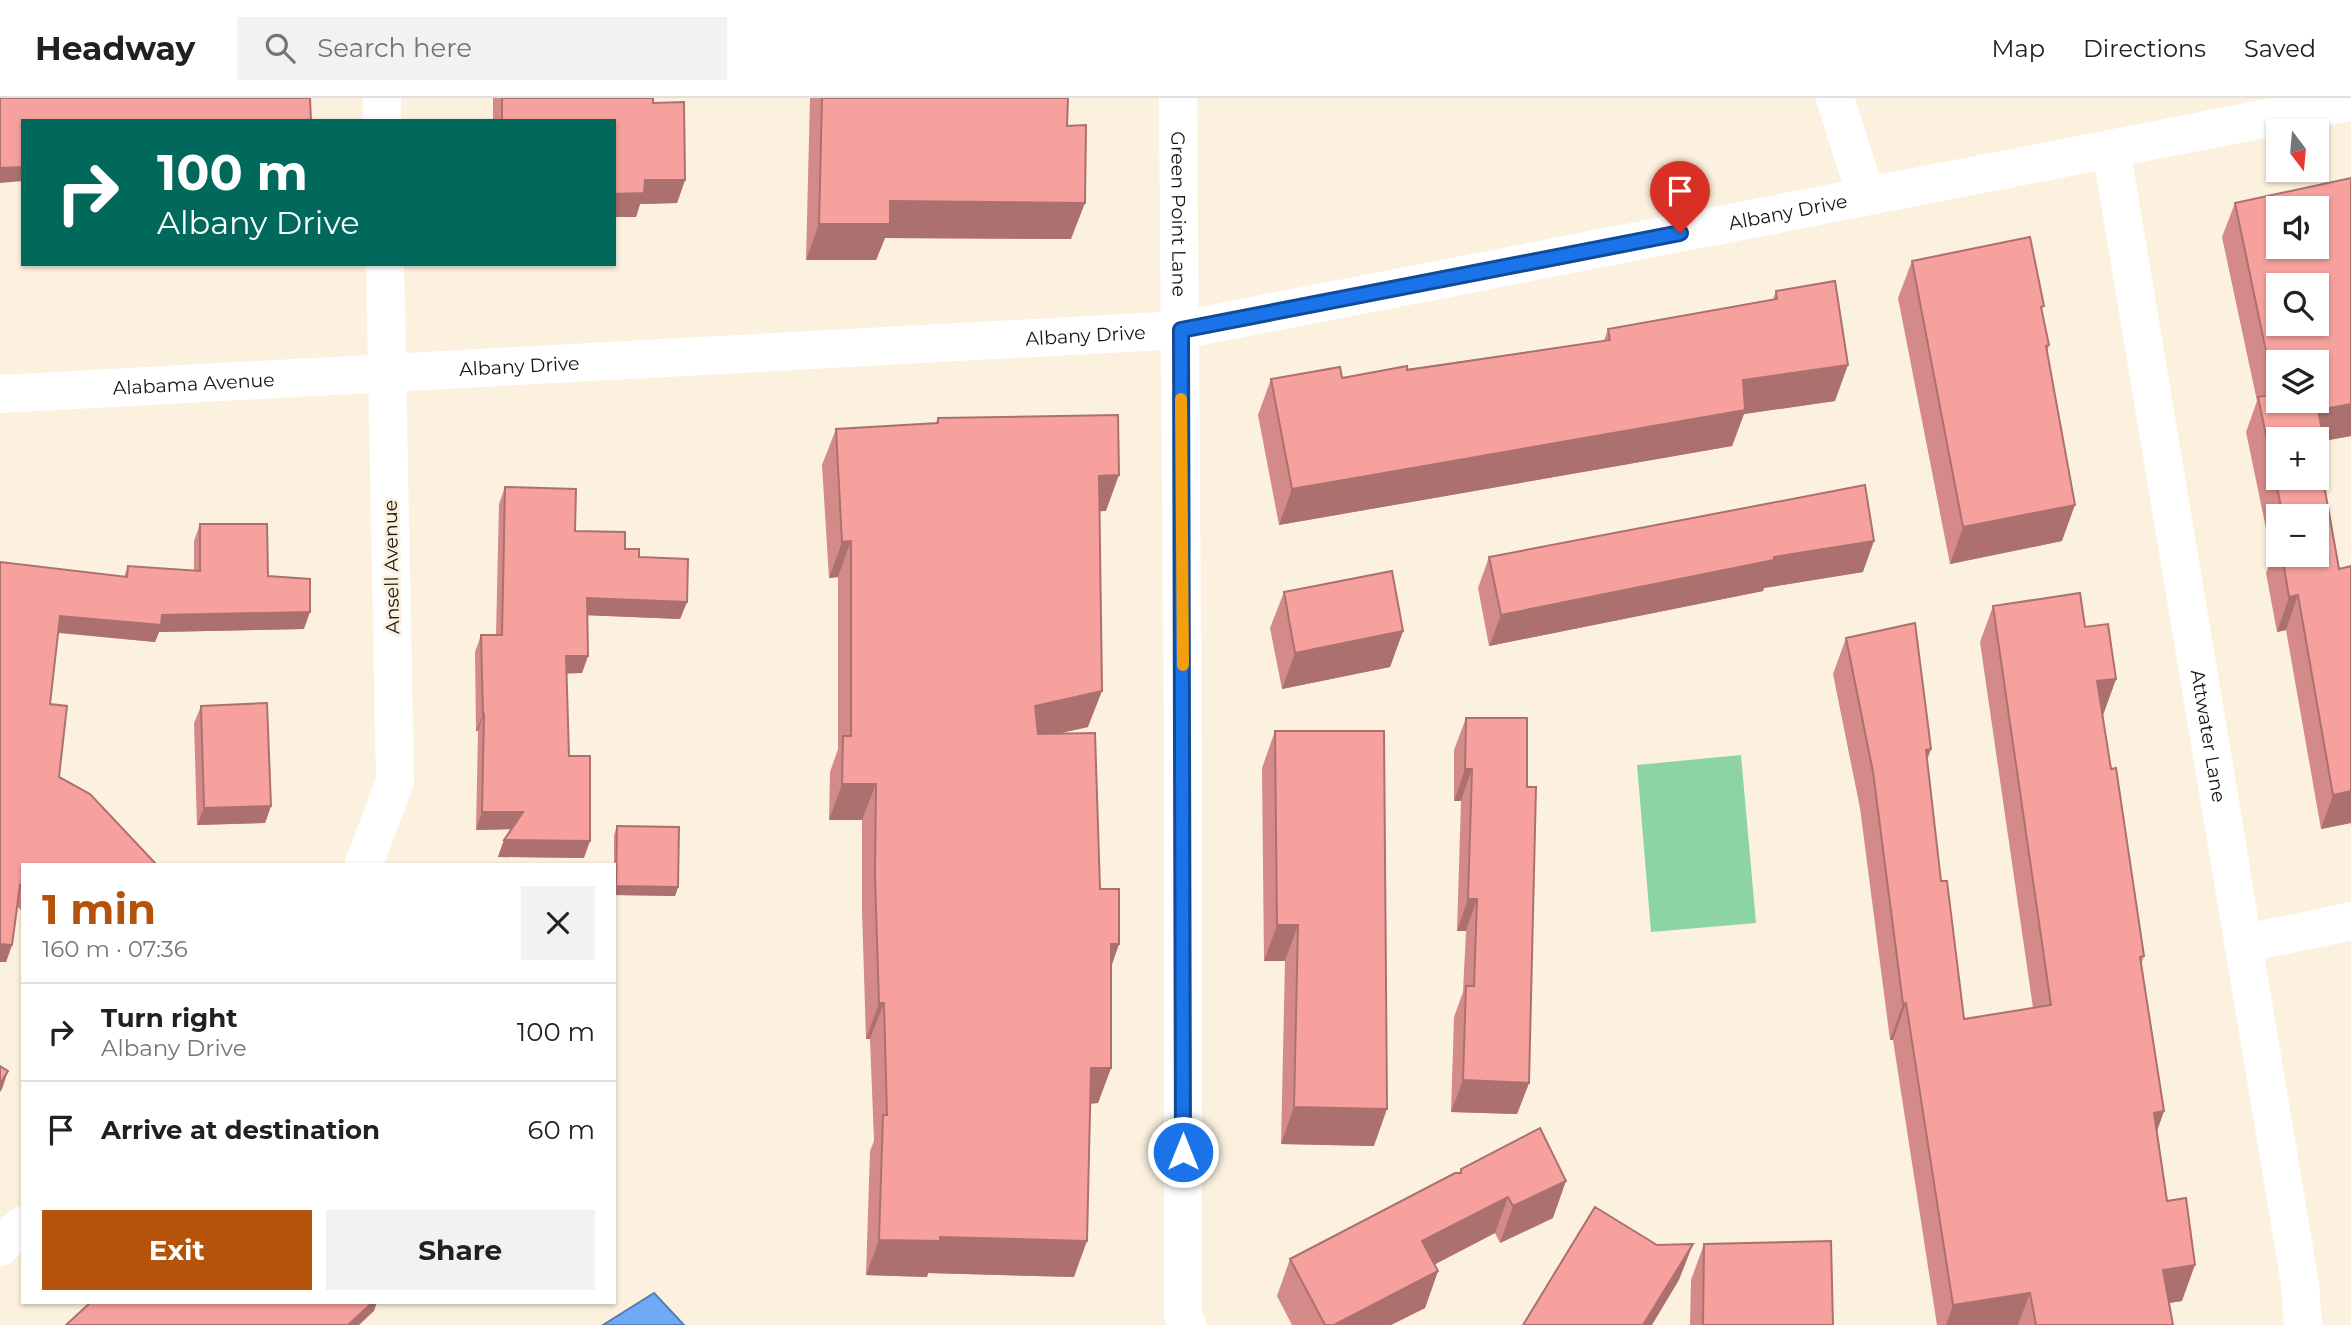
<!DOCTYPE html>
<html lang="en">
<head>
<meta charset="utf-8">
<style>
  body { margin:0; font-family:Montserrat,sans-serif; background:#f2f2f2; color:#202124; height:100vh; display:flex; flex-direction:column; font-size:26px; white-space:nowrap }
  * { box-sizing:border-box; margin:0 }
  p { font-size:23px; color:#757577 }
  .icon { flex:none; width:38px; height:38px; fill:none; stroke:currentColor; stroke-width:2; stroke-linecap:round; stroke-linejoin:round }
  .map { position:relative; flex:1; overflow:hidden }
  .side { position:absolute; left:21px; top:765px; width:595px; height:441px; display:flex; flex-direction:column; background:#fff; border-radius:0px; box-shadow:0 2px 5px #0004 }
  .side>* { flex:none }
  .guide { position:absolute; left:21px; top:21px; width:595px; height:147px; border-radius:0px; box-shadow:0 2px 5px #0004; background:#00695c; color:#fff; overflow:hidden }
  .needle { width:46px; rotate:164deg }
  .buttons { position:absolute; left:2266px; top:21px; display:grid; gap:14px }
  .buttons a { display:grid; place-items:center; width:63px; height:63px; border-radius:0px; background:#fff; box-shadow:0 2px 5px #0004; font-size:35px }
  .pin { position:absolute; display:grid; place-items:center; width:60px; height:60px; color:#fff; margin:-72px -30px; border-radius:50% 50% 50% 0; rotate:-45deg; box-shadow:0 0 7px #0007 }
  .pin .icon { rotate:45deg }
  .me { position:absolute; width:77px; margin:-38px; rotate:0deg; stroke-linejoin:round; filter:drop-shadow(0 0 5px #0008) }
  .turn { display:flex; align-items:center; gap:24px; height:147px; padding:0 21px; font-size:32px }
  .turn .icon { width:91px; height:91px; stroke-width:2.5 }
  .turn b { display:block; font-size:49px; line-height:60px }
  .round { display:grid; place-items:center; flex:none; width:74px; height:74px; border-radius:0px; background:#f2f2f2 }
  .summary { display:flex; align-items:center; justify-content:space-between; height:119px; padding:0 21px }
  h1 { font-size:42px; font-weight:700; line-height:52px; color:#b45309 }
  .button { display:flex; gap:14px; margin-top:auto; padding:14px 21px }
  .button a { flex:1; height:80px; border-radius:0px; background:#b45309; color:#fff; font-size:28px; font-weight:700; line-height:80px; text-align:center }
  .button a+a { background:#f2f2f2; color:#202124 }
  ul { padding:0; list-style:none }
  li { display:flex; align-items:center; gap:21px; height:98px; padding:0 21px; border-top:2px solid #e0e0e0 }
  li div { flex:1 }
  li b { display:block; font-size:26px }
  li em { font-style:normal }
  header { display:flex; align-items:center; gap:42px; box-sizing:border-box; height:98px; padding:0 35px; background:#fff; border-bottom:2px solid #e0e0e0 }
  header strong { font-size:33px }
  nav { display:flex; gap:38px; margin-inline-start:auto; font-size:24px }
  .search { width:490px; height:63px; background:#f2f2f2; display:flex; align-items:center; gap:18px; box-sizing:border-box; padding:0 24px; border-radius:0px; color:#757577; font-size:26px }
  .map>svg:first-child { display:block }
</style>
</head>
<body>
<header>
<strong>Headway</strong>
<div class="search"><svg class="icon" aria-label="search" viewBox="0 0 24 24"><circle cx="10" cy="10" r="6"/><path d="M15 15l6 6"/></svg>Search here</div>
<nav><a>Map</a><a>Directions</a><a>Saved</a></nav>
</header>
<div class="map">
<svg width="2351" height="1227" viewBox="0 0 2351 1227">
  <rect width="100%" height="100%" fill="#fcf1df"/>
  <path fill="#8cd4a3" d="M 1741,657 L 1756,825 L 1651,834 L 1637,667 Z"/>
  <path fill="#70a9f6" stroke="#567db1" stroke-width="2" d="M 654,1195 L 684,1227 L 603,1227 Z"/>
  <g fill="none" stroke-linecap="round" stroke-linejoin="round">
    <g stroke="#fff" stroke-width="38">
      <path d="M 382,0 L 382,23"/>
      <path id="s1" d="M 1178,0 L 1183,650 L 1183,1216 L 1187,1227"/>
      <path d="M 1835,0 L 1866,98"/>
      <path id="s2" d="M 2111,51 L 2300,1186 L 2303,1227"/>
      <path id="s3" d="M 0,296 L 1181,232 L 2351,4"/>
      <path d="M 364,766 L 395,683 L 385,166"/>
      <path d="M 2243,846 L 2351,823"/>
      <path d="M 0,1149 L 23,1127"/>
    </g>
  </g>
  <path fill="#d48a88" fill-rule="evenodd" d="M 493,0 L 653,0 L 653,5 L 685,82 L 677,105 L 640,106 L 636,119 L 614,119 L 614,23 L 493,23 Z
    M 810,0 L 1068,0 L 1067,28 L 1071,141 L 885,140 L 876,162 L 806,162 Z
    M 2351,80 L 2351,338 L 2324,343 L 2320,367 L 2351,725 L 2321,731 L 2286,532 L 2277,534 L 2266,475 L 2272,459 L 2246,334 L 2257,303 L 2222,139 L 2235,105 ZM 2278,418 L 2317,418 L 2317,457 L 2278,457 Z
    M 1912,163 L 2042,214 L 2049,247 L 2047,254 L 2062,443 L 1950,466 L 1898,200 Z
    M 1776,193 L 1835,303 L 1744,316 L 1732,348 L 1279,427 L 1258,317 L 1271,281 L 1342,280 L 1604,243 L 1608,231 L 1773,201 Z
    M 938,320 L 1106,413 L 1100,413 L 1088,629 L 1060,635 L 1100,791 L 1119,846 L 1111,870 L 1111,970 L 1098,1005 L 1090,1006 L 1074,1179 L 928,1175 L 927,1179 L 866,1177 L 870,1053 L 874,1043 L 870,941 L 866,941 L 862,813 L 862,722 L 829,722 L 830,674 L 838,651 L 838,479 L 829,480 L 822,367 L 836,331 L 935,326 Z
    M 505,389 L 575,433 L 625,451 L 639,459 L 687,504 L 680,521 L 587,517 L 588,558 L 582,575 L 566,575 L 569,658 L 584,760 L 498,759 L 504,742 L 512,731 L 476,732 L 478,633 L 476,633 L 475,554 L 481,537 L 496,537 L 499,406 Z
    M 200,426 L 268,478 L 304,531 L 159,534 L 155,544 L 58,535 L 23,766 L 23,814 L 17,808 L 12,847 L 6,864 L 0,464 L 124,479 L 128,468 L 194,473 L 194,443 Z
    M 1489,459 L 1863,474 L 1764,490 L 1763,493 L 1489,548 L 1478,490 Z
    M 1284,494 L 1403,533 L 1390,569 L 1282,591 L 1270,530 Z
    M 1993,508 L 2085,529 L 2116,581 L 2103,617 L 2111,671 L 2144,858 L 2141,867 L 2164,1013 L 2157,1032 L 2182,1203 L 2169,1205 L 2173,1227 L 1937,1227 L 1893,942 L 1890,942 L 1860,710 L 1833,576 L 1846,540 L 1927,661 L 1941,783 L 1964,921 L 2033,910 L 1980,544 Z
    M 201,608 L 271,708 L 265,725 L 197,727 L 194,625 Z
    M 1466,620 L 1527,689 L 1529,985 L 1517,1016 L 1451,1014 L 1454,919 L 1463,894 L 1466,833 L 1457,833 L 1461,703 L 1454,703 L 1454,652 Z
    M 1275,633 L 1374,1048 L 1281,1046 L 1285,863 L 1264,863 L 1262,670 Z
    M 617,728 L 678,789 L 675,798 L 614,797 L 614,737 Z
    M 1461,1071 L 1553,1120 L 1500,1145 L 1495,1135 L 1434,1166 L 1438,1173 L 1425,1210 L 1391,1227 L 1292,1227 L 1277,1198 L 1290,1161 L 1460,1075 Z
    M 1704,1146 L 1833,1227 L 1690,1227 L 1691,1182 Z"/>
  <path fill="#ac716f" d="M 23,69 L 23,83 L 0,85 L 0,70 Z
    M 645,82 L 685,82 L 677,105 L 640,106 L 636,119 L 614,119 L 614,96 Z
    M 890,103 L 1085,105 L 1071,141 L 885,140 L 876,162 L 806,162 L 819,126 Z
    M 1848,267 L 1835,303 L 1744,316 L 1732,348 L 1279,427 L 1292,391 L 1743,282 Z
    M 2351,306 L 2351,338 L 2317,344 L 2318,312 Z
    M 2326,352 L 2317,377 L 2318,353 Z
    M 1119,377 L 1106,413 L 1086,414 L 1099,378 Z
    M 2075,407 L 2062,443 L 1950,466 L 1963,429 Z
    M 851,443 L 838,479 L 829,480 L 842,444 Z
    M 1874,443 L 1863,474 L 1764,490 L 1763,493 L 1489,548 L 1501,517 L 1774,459 Z
    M 2298,497 L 2286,532 L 2277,534 L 2289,499 Z
    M 587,500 L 687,504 L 680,521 L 581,517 Z
    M 310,514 L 304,531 L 159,534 L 155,544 L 53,534 L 60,518 L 162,517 Z
    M 1403,533 L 1390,569 L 1282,591 L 1295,555 Z
    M 566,558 L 588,558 L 582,575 L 560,576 Z
    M 2116,581 L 2103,617 L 2097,583 Z
    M 1102,593 L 1088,629 L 1022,644 L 1035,608 Z
    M 483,616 L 484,616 L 478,633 L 476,633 Z
    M 1931,651 L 1918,688 L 1926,652 Z
    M 1465,671 L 1472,671 L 1461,703 L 1454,703 Z
    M 842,686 L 876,686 L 862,722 L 829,722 Z
    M 2351,693 L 2351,725 L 2321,731 L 2333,697 Z
    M 271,708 L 265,725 L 197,727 L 204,710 Z
    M 482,714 L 523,714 L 517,731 L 476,732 Z
    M 504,742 L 590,743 L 584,760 L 498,759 Z
    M 616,788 L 678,789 L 675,798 L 614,797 Z
    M 1468,801 L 1477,801 L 1466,833 L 1457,833 Z
    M 1277,827 L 1298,827 L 1285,863 L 1264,863 Z
    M 0,846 L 12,847 L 6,864 L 0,864 Z
    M 1111,846 L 1119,846 L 1106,882 Z
    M 879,905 L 884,905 L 870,941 L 866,941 Z
    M 1906,905 L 1893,942 L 1890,942 L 1903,906 Z
    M 1091,970 L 1111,970 L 1098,1005 L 1078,1006 Z
    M 8,973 L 2,991 L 0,994 L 0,986 Z
    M 1463,982 L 1529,985 L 1517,1016 L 1451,1014 Z
    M 1294,1009 L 1387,1011 L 1374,1048 L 1281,1046 Z
    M 2164,1013 L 2151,1050 L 2154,1015 Z
    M 1566,1083 L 1553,1120 L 1500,1145 L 1513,1108 Z
    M 1508,1099 L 1495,1135 L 1409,1180 L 1422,1143 Z
    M 940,1139 L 1087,1143 L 1074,1179 L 928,1175 L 927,1179 L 866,1177 L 879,1142 Z
    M 1693,1146 L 1679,1182 L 1652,1227 L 1643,1227 Z
    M 2195,1167 L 2182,1203 L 2150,1208 L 2163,1172 Z
    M 1438,1173 L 1425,1210 L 1391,1227 L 1334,1227 Z
    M 2030,1195 L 2018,1227 L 1946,1227 L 1953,1207 Z
    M 373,1204 L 377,1204 L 374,1213 L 359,1227 L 348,1227 Z"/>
  <path fill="#f6a19e" stroke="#ac716f" stroke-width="2" fill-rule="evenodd" d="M 0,0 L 310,0 L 311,23 L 23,23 L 23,69 L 0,70 Z
    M 502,0 L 653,0 L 653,5 L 684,4 L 685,82 L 645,82 L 644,95 L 614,96 L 614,23 L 502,23 Z
    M 822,0 L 1068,0 L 1067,28 L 1086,27 L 1085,105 L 890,103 L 890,126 L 819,126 Z
    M 2351,80 L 2351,306 L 2318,312 L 2326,352 L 2318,353 L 2339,471 L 2351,468 L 2351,693 L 2333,697 L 2298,497 L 2289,499 L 2282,457 L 2317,457 L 2317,418 L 2283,418 L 2258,299 L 2275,296 L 2235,105 ZM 2278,110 L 2317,110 L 2317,149 L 2278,149 ZM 2278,187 L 2317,187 L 2317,226 L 2278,226 ZM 2278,264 L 2317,264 L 2317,303 L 2278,303 ZM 2278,341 L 2317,341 L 2317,380 L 2278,380 Z
    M 2030,139 L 2044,208 L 2041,209 L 2049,247 L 2046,248 L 2075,407 L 1963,429 L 1912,163 Z
    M 1835,183 L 1848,267 L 1743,282 L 1745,312 L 1292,391 L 1271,281 L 1340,269 L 1342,280 L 1407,268 L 1407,272 L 1610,242 L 1608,231 L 1777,201 L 1776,193 Z
    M 1118,317 L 1119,377 L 1099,378 L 1102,593 L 1035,608 L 1038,636 L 1095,635 L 1100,791 L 1119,791 L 1119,846 L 1111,846 L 1111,970 L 1091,970 L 1087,1143 L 940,1139 L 940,1143 L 879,1142 L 883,1017 L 887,1017 L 884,905 L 879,905 L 875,777 L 876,686 L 842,686 L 843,638 L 851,638 L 851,443 L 842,444 L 836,331 L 938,325 L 938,320 Z
    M 1865,387 L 1874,443 L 1774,459 L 1774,462 L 1501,517 L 1489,459 Z
    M 505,389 L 576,391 L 575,433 L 625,434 L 625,451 L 639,451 L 639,459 L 688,461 L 687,504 L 587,500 L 588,558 L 566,558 L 569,658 L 590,658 L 590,743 L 504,742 L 523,714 L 482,714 L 484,616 L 483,616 L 481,537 L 502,537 Z
    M 200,426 L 267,426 L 268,478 L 310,481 L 310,514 L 162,517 L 161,527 L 60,518 L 50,606 L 67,608 L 59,679 L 90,696 L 156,766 L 23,766 L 23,790 L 20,787 L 12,847 L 0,846 L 0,464 L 127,479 L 128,468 L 200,473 Z
    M 1392,473 L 1403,533 L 1295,555 L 1284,494 Z
    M 2080,495 L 2085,529 L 2108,526 L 2116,581 L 2097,583 L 2111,671 L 2116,670 L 2144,858 L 2140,859 L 2164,1013 L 2154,1015 L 2167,1103 L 2186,1100 L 2195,1167 L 2163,1172 L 2173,1227 L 2036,1227 L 2030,1195 L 1953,1207 L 1906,905 L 1903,906 L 1873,674 L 1846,540 L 1915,525 L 1931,651 L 1926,652 L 1941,783 L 1947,783 L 1964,921 L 2051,907 L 1993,508 Z
    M 267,605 L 271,708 L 204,710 L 201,608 Z
    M 1466,620 L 1527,620 L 1527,689 L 1536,689 L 1529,985 L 1463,982 L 1466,888 L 1474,888 L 1477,801 L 1468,801 L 1472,671 L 1465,671 Z
    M 1275,633 L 1384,633 L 1387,1011 L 1294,1009 L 1298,827 L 1277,827 Z
    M 617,728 L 679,729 L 678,789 L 616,788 Z
    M 0,968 L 8,973 L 0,986 Z
    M 1540,1030 L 1566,1083 L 1513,1108 L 1508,1099 L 1422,1143 L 1438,1173 L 1334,1227 L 1325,1227 L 1290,1161 L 1455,1075 L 1461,1075 L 1461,1071 Z
    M 1595,1109 L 1657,1147 L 1693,1146 L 1643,1227 L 1523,1227 Z
    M 1831,1143 L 1833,1227 L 1703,1227 L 1704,1146 Z
    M 91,1204 L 373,1204 L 348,1227 L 66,1227 Z"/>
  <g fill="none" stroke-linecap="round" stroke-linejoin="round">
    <g stroke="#114b97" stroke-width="18">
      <path id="route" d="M 1183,1054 L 1181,232 L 1680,135"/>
    </g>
    <use href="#route" stroke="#1a73e8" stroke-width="12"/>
    <path stroke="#f59e0b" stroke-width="12" d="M 1181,301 L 1183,567"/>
  </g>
  <g text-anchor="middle" stroke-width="6" stroke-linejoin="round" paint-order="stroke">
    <g font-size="19" fill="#191610" stroke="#fcf1df">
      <text dy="7" stroke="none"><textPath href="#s3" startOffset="1801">Albany Drive</textPath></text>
      <text dy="7" stroke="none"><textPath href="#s1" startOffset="116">Green Point Lane</textPath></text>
      <text dy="7" stroke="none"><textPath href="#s3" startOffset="1087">Albany Drive</textPath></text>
      <text dy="7" stroke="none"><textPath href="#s3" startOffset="520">Albany Drive</textPath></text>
      <text dy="7" stroke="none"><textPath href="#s3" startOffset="194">Alabama Avenue</textPath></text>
      <text transform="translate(391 469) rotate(-91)" y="7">Ansell Avenue</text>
      <text dy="7" stroke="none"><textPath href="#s2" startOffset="595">Attwater Lane</textPath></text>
    </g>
  </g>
</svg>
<div class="buttons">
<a><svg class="needle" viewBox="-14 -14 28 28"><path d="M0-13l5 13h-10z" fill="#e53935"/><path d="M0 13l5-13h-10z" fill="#757577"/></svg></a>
<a><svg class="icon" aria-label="sound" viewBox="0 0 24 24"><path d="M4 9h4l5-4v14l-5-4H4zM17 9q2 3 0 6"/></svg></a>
<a><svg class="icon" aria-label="search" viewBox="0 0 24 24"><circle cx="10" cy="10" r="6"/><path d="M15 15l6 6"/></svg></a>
<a><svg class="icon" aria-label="layers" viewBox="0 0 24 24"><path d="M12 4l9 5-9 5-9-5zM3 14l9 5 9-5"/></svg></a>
<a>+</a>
<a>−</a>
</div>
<div class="pin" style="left:1680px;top:135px;background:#d93025"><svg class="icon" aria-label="arrive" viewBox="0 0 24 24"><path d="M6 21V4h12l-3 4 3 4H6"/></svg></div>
<svg class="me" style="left:1183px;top:1054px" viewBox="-20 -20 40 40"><circle r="17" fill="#1a73e8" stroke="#fff" stroke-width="3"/><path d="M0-11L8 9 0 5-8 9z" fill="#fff"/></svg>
<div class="guide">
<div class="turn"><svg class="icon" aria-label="right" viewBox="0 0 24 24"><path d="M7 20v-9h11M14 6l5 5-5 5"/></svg><div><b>100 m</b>Albany Drive</div></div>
</div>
<section class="side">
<div class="summary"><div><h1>1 min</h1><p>160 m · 07:36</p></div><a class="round"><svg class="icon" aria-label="close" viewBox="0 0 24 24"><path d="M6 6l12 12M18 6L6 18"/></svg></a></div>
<ul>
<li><svg class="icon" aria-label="right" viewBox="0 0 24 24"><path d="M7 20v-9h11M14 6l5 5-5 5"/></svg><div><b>Turn right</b><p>Albany Drive</p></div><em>100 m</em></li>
<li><svg class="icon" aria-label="arrive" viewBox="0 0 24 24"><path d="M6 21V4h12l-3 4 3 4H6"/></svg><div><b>Arrive at destination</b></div><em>60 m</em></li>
</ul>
<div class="button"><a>Exit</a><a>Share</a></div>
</section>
</div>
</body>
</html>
